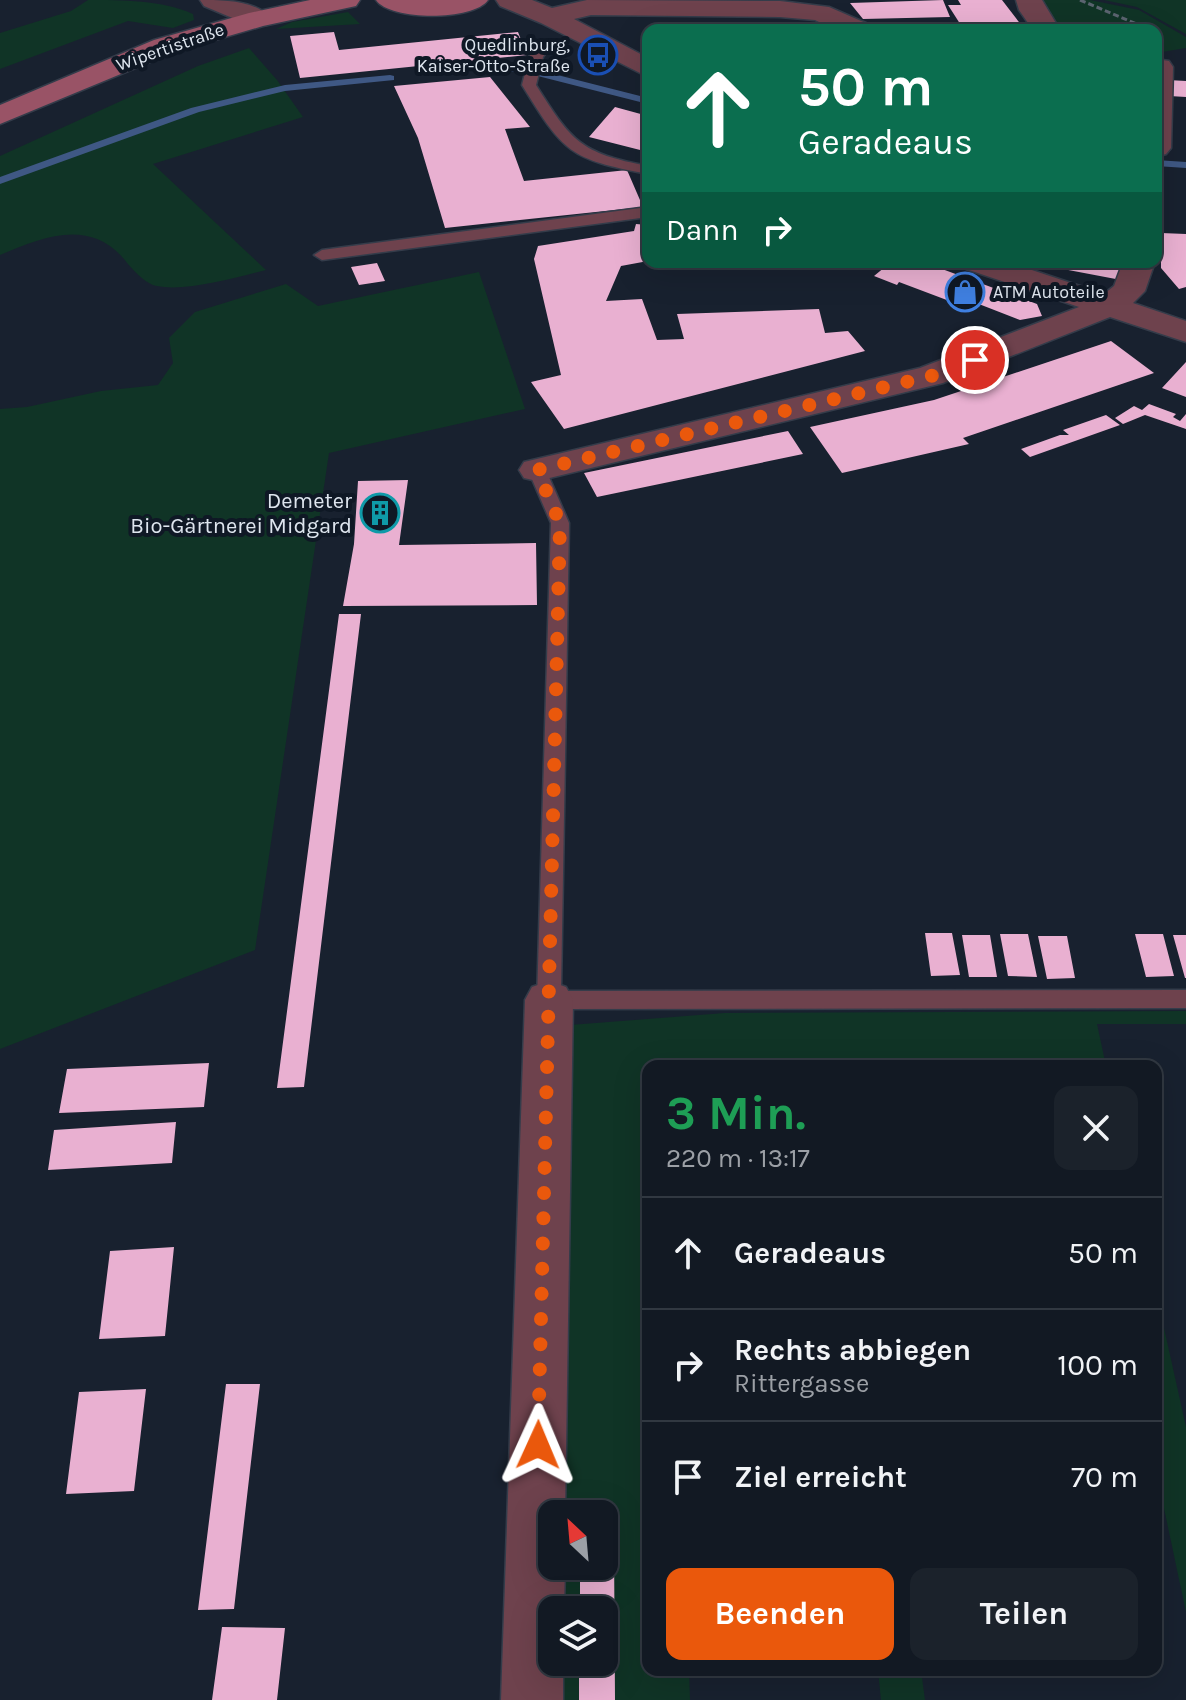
<!DOCTYPE html>
<html lang="de">
<head>
<meta charset="utf-8">
<style>
  body { margin:0; font-family:Karla,sans-serif; background:#1b222b; color:#f1f3f6; height:100vh; display:flex; flex-direction:column; font-size:30px; white-space:nowrap }
  * { box-sizing:border-box; margin:0 }
  p { font-size:26px; color:#9ca0a6 }
  .icon { flex:none; width:44px; height:44px; fill:none; stroke:currentColor; stroke-width:2; stroke-linecap:round; stroke-linejoin:round }
  .map { position:relative; flex:1; overflow:hidden }
  .panel { position:absolute; left:642px; top:1060px; width:520px; height:616px; display:flex; flex-direction:column; background:#121923; border-radius:16px; box-shadow:0 8px 32px #0002,0 0 0 2px #313841 }
  .panel>* { flex:none }
  .hud { position:absolute; left:642px; top:24px; width:520px; height:244px; border-radius:16px; box-shadow:0 8px 32px #0002,0 0 0 2px #313841; background:#0b6e4f; color:#fff; overflow:hidden }
  .needle { width:52px; rotate:334deg }
  .controls { position:absolute; left:538px; top:1500px; display:grid; gap:16px }
  .controls a { display:grid; place-items:center; width:80px; height:80px; border-radius:16px; background:#121923; box-shadow:0 8px 32px #0002,0 0 0 2px #313841; font-size:40px }
  .pin { position:absolute; display:grid; place-items:center; width:68px; height:68px; color:#fff; margin:-34px; border:4px solid #fff; border-radius:50%; box-shadow:0 2px 8px #0007 }
  .me { position:absolute; width:88px; margin:-44px; rotate:1deg; stroke-linejoin:round; filter:drop-shadow(0 0 6px #0008) }
  .turn { display:flex; align-items:center; gap:28px; height:168px; padding:0 24px; font-size:36px }
  .turn .icon { width:104px; height:104px; stroke-width:2.5 }
  .turn b { display:block; font-size:56px; line-height:68px }
  .then { display:flex; align-items:center; height:76px; padding:0 24px; background:#0003; gap:16px; font-size:30px }
  .round { display:grid; place-items:center; flex:none; width:84px; height:84px; border-radius:16px; background:#1b222b }
  .summary { display:flex; align-items:center; justify-content:space-between; height:136px; padding:0 24px }
  h1 { font-size:48px; font-weight:700; line-height:60px; color:#1e9e55 }
  .action { display:flex; gap:16px; margin-top:auto; padding:16px 24px }
  .action a { flex:1; height:92px; border-radius:16px; background:#ea580c; color:#fff; font-size:32px; font-weight:700; line-height:92px; text-align:center }
  .action a+a { background:#1b222b; color:#f1f3f6 }
  ul { padding:0; list-style:none }
  li { display:flex; align-items:center; gap:24px; height:112px; padding:0 24px; border-top:2px solid #313841 }
  li div { flex:1 }
  li b { display:block; font-size:30px }
  li em { font-style:normal }
  .map>svg:first-child { display:block }
</style>
</head>
<body>
<div class="map">
<svg width="1186" height="1700" viewBox="0 0 1186 1700">
  <rect width="100%" height="100%" fill="#18212f"/>
  <path fill="#103426" d="M 88,0 C 121,0 163,0 193,14 L 194,20 L 173,28 L 128,21 L 0,69 L 0,33 L 71,11 Z
    M 1044,0 L 1090,0 L 1139,10 L 1186,37 L 1186,48 L 1156,53 L 1156,30 L 1064,30 L 1054,24 L 1043,9 Z
    M 1104,0 L 1186,0 L 1186,34 L 1137,7 Z
    M 348,12 L 360,24 L 276,29 L 292,22 Z
    M 249,48 L 277,80 L 303,117 L 153,164 L 266,270 C 237,277 186,292 157,286 C 145,284 131,268 124,259 C 89,218 43,237 0,255 L 0,156 L 198,66 Z
    M 479,272 L 525,409 L 329,453 L 255,950 L 0,1049 L 0,409 L 27,407 L 101,391 L 158,385 L 173,363 L 169,338 L 195,312 L 286,284 L 318,306 Z
    M 1186,1011 L 1186,1024 L 1097,1024 L 1106,1066 L 648,1066 L 648,1670 L 689,1670 L 690,1700 L 563,1700 L 563,1662 L 604,1662 L 604,1610 L 564,1610 L 564,1566 L 604,1566 L 604,1514 L 565,1514 L 570,1025 L 725,1013 Z
    M 1156,1292 L 1186,1427 L 1186,1612 L 1162,1499 L 1156,1498 Z
    M 878,1670 L 921,1670 L 925,1700 L 881,1700 Z"/>
  <g fill="none" stroke-linecap="round" stroke-linejoin="round">
    <path fill="#3f5884" fill-rule="evenodd" d="M 518,65 L 648,98 L 648,104 L 518,71 L 481,74 L 476,71 L 481,68 Z
      M 390,75 L 394,76 L 394,80 L 285,91 L 199,112 L 0,184 L 0,177 L 191,108 L 285,85 Z
      M 1156,160 L 1186,162 L 1186,168 L 1156,166 Z"/>
  </g>
  <path fill="#e9b0d1" d="M 943,0 L 950,17 L 863,19 L 850,3 Z
    M 958,0 L 1002,0 L 1025,30 L 964,30 L 948,5 L 961,5 Z
    M 334,32 L 339,50 L 518,32 L 527,55 L 300,78 L 290,36 Z
    M 490,77 L 530,127 L 505,129 L 524,181 L 627,170 L 643,207 L 445,228 L 418,138 L 394,86 Z
    M 1168,80 L 1186,81 L 1186,97 L 1169,96 Z
    M 615,107 L 648,116 L 648,152 L 589,137 Z
    M 636,224 L 648,225 L 648,261 L 621,266 L 606,301 L 642,299 L 657,340 L 684,339 L 677,314 L 819,309 L 825,333 L 848,331 L 865,351 L 564,429 L 531,382 L 561,375 L 534,259 L 538,246 L 634,231 Z
    M 1161,233 L 1186,234 L 1186,287 L 1179,289 L 1161,268 Z
    M 891,262 L 923,262 L 1037,304 L 1042,316 L 1020,320 L 966,299 L 960,305 L 899,282 L 897,285 L 874,276 Z
    M 1067,262 L 1125,262 L 1121,280 L 1063,269 Z
    M 377,263 L 385,281 L 359,285 L 351,267 Z
    M 1111,341 L 1154,373 L 963,438 L 969,444 L 842,473 L 810,427 L 934,400 Z
    M 1186,362 L 1186,397 L 1162,388 Z
    M 1149,404 L 1176,414 L 1173,417 L 1180,421 L 1186,414 L 1186,429 L 1145,415 L 1123,424 L 1115,418 L 1134,406 L 1142,410 Z
    M 1106,415 L 1120,425 L 1030,457 L 1021,449 L 1060,435 L 1069,435 L 1063,430 Z
    M 788,431 L 803,454 L 597,497 L 584,473 Z
    M 408,480 L 399,545 L 536,543 L 537,605 L 343,606 L 354,544 L 358,481 Z
    M 339,614 L 361,614 L 304,1087 L 277,1088 Z
    M 925,933 L 952,933 L 960,975 L 931,976 Z
    M 1000,934 L 1028,934 L 1037,977 L 1008,976 Z
    M 1135,934 L 1163,934 L 1174,976 L 1146,977 Z
    M 962,935 L 990,935 L 997,977 L 969,977 Z
    M 1173,935 L 1186,935 L 1186,978 L 1185,978 Z
    M 1038,936 L 1067,936 L 1075,978 L 1047,979 Z
    M 209,1063 L 204,1107 L 59,1113 L 67,1069 Z
    M 176,1122 L 172,1163 L 48,1170 L 54,1130 Z
    M 174,1247 L 165,1336 L 99,1339 L 110,1251 Z
    M 226,1384 L 260,1384 L 234,1609 L 198,1610 Z
    M 146,1389 L 134,1491 L 66,1494 L 79,1392 Z
    M 604,1543 L 614,1543 L 615,1700 L 579,1700 L 579,1662 L 604,1662 L 604,1610 L 580,1610 L 580,1566 L 604,1566 Z
    M 222,1627 L 285,1628 L 277,1700 L 212,1700 Z"/>
  <g fill="none" stroke-linecap="round" stroke-linejoin="round">
    <g stroke="#343c4a" stroke-width="3">
      <path id="lane" d="M 541,46 L 548,50 L 543,57 L 536,85 C 572,142 580,153 648,166 L 648,174 C 569,159 564,153 522,85 L 529,57 L 536,47 Z
        M 648,207 L 648,217 L 322,260 L 314,255 L 322,250 Z
        M 537,465 L 546,470 L 569,523 L 561,991 L 1186,990 L 1186,1008 L 549,1009 L 541,1007 L 537,1000 L 551,523 L 528,470 Z"/>
    </g>
    <g stroke="#343c4a" stroke-width="3">
      <path id="street" d="M 200,0 C 223,0 257,0 271,19 L 267,25 L 249,25 L 204,6 Z
        M 496,0 L 532,0 L 552,8 L 587,0 L 780,1 L 829,7 L 868,24 L 871,30 L 836,30 L 815,20 L 780,17 L 591,15 L 574,19 L 648,58 L 648,77 L 541,23 L 500,6 Z
        M 1016,0 L 1042,0 L 1060,30 L 1033,30 L 1019,10 Z
        M 1156,59 L 1169,61 L 1173,67 L 1171,148 L 1166,154 L 1156,157 Z
        M 961,262 L 1008,262 L 1104,294 L 1114,286 L 1123,262 L 1155,262 L 1145,291 L 1133,303 L 1186,321 L 1186,342 L 1110,317 L 943,383 L 537,481 L 524,478 L 519,470 L 524,462 L 920,368 L 1079,307 L 966,269 Z
        M 549,981 L 566,987 L 573,1000 L 565,1514 L 552,1514 L 552,1566 L 565,1566 L 564,1610 L 552,1610 L 552,1662 L 563,1662 L 563,1700 L 501,1700 L 525,1000 L 532,987 Z"/>
    </g>
    <g stroke="#343c4a" stroke-width="3">
      <path id="secondary" d="M 310,0 L 360,0 L 356,6 L 263,26 L 174,52 L 0,124 L 0,105 L 154,40 L 249,13 Z
        M 376,0 L 488,0 C 474,21 390,21 376,0 Z"/>
    </g>
    <path stroke="#5b6470" stroke-width="3" stroke-dasharray="6 3" stroke-linecap="butt" d="M 1080,0 L 1151,30"/>
    <use href="#lane" fill="#6e424d" fill-rule="evenodd"/>
    <use href="#street" fill="#6e424d" fill-rule="evenodd"/>
    <use href="#secondary" fill="#995366" fill-rule="evenodd"/>
  </g>
  <g fill="none" stroke-linecap="round" stroke-linejoin="round">
    <path stroke="#ea580c" stroke-width="14" stroke-dasharray="0 25.2" d="M 538,1445 L 560,523 L 537,470 L 931,376 L 975,360"/>
  </g>
  <defs>
    <g id="bus-ring" transform="scale(2)"><circle r="9.5" fill="#0f1825" stroke="#1a4fb4" stroke-width="1.5"/><path d="M-5-6H5V4H4V6H2V4H-2V6H-4V4H-5ZM-3.5-4V0h7V-4ZM-3.5 1.2v1.5H-2V1.2ZM2 1.2v1.5H3.5V1.2Z" fill="#1a4fb4"/></g>
    <g id="shop-ring" transform="scale(2)"><circle r="9.5" fill="#0f1825" stroke="#3f7fe0" stroke-width="1.5"/><path d="M-5-2.5h2.3a2.7 3.5 0 0 1 5.4 0H5L5.5 6h-11ZM-1.5-2.5h3a1.5 2.3 0 0 0-3 0Z" fill="#3f7fe0"/></g>
    <g id="building-ring" transform="scale(2)"><circle r="9.5" fill="#0f1825" stroke="#0f9aa8" stroke-width="1.5"/><path d="M-4-6H4V6H1V3H-1V6H-4ZM-2.5-4.3h1.7v1.8h-1.7ZM.8-4.3h1.7v1.8H.8ZM-2.5-1h1.7V.8h-1.7ZM.8-1h1.7V.8H.8Z" fill="#0f9aa8"/></g>
  </defs>
  <g fill-rule="evenodd">
    <use href="#bus-ring" x="598" y="55"/>
    <use href="#shop-ring" x="965" y="292"/>
    <use href="#building-ring" x="380" y="513"/>
  </g>
  <g text-anchor="middle" stroke-width="8" stroke-linejoin="round" paint-order="stroke">
    <g font-size="18" fill="#dee5ee" stroke="#0f1825" text-anchor="end">
      <text x="570" y="51">Quedlinburg,<tspan x="570" dy="21">Kaiser-Otto-Straße</tspan></text>
      <text x="993" y="298" text-anchor="start">ATM Autoteile</text>
    </g>
    <g font-size="18" fill="#dee5ee" stroke="#0f1825">
      <text transform="translate(170 47) rotate(-19)" y="6">Wipertistraße</text>
    </g>
    <g font-size="22" fill="#dee5ee" stroke="#0f1825" text-anchor="end">
      <text x="352" y="508">Demeter<tspan x="352" dy="25">Bio-Gärtnerei Midgard</tspan></text>
    </g>
  </g>
</svg>
<div class="controls">
<a><svg class="needle" viewBox="-14 -14 28 28"><path d="M0-13l5 13h-10z" fill="#e53935"/><path d="M0 13l5-13h-10z" fill="#9ca0a6"/></svg></a>
<a><svg class="icon" aria-label="layers" viewBox="0 0 24 24"><path d="M12 4l9 5-9 5-9-5zM3 14l9 5 9-5"/></svg></a>
</div>
<div class="pin" style="left:975px;top:360px;background:#d93025"><svg class="icon" aria-label="arrive" viewBox="0 0 24 24"><path d="M6 21V4h12l-3 4 3 4H6"/></svg></div>
<svg class="me" style="left:538px;top:1445px" viewBox="-20 -20 40 40"><path d="M0-17L14 15 0 8-14 15z" fill="#ea580c" stroke="#fff" stroke-width="4"/></svg>
<div class="hud">
<div class="turn"><svg class="icon" aria-label="ahead" viewBox="0 0 24 24"><path d="M12 20V5M6 11l6-6 6 6"/></svg><div><b>50 m</b>Geradeaus</div></div>
<div class="then">Dann<svg class="icon" aria-label="right" viewBox="0 0 24 24"><path d="M7 20v-9h11M14 6l5 5-5 5"/></svg></div>
</div>
<section class="panel">
<div class="summary"><div><h1>3 Min.</h1><p>220 m · 13:17</p></div><a class="round"><svg class="icon" aria-label="close" viewBox="0 0 24 24"><path d="M6 6l12 12M18 6L6 18"/></svg></a></div>
<ul>
<li><svg class="icon" aria-label="ahead" viewBox="0 0 24 24"><path d="M12 20V5M6 11l6-6 6 6"/></svg><div><b>Geradeaus</b></div><em>50 m</em></li>
<li><svg class="icon" aria-label="right" viewBox="0 0 24 24"><path d="M7 20v-9h11M14 6l5 5-5 5"/></svg><div><b>Rechts abbiegen</b><p>Rittergasse</p></div><em>100 m</em></li>
<li><svg class="icon" aria-label="arrive" viewBox="0 0 24 24"><path d="M6 21V4h12l-3 4 3 4H6"/></svg><div><b>Ziel erreicht</b></div><em>70 m</em></li>
</ul>
<div class="action"><a>Beenden</a><a>Teilen</a></div>
</section>
</div>
</body>
</html>
